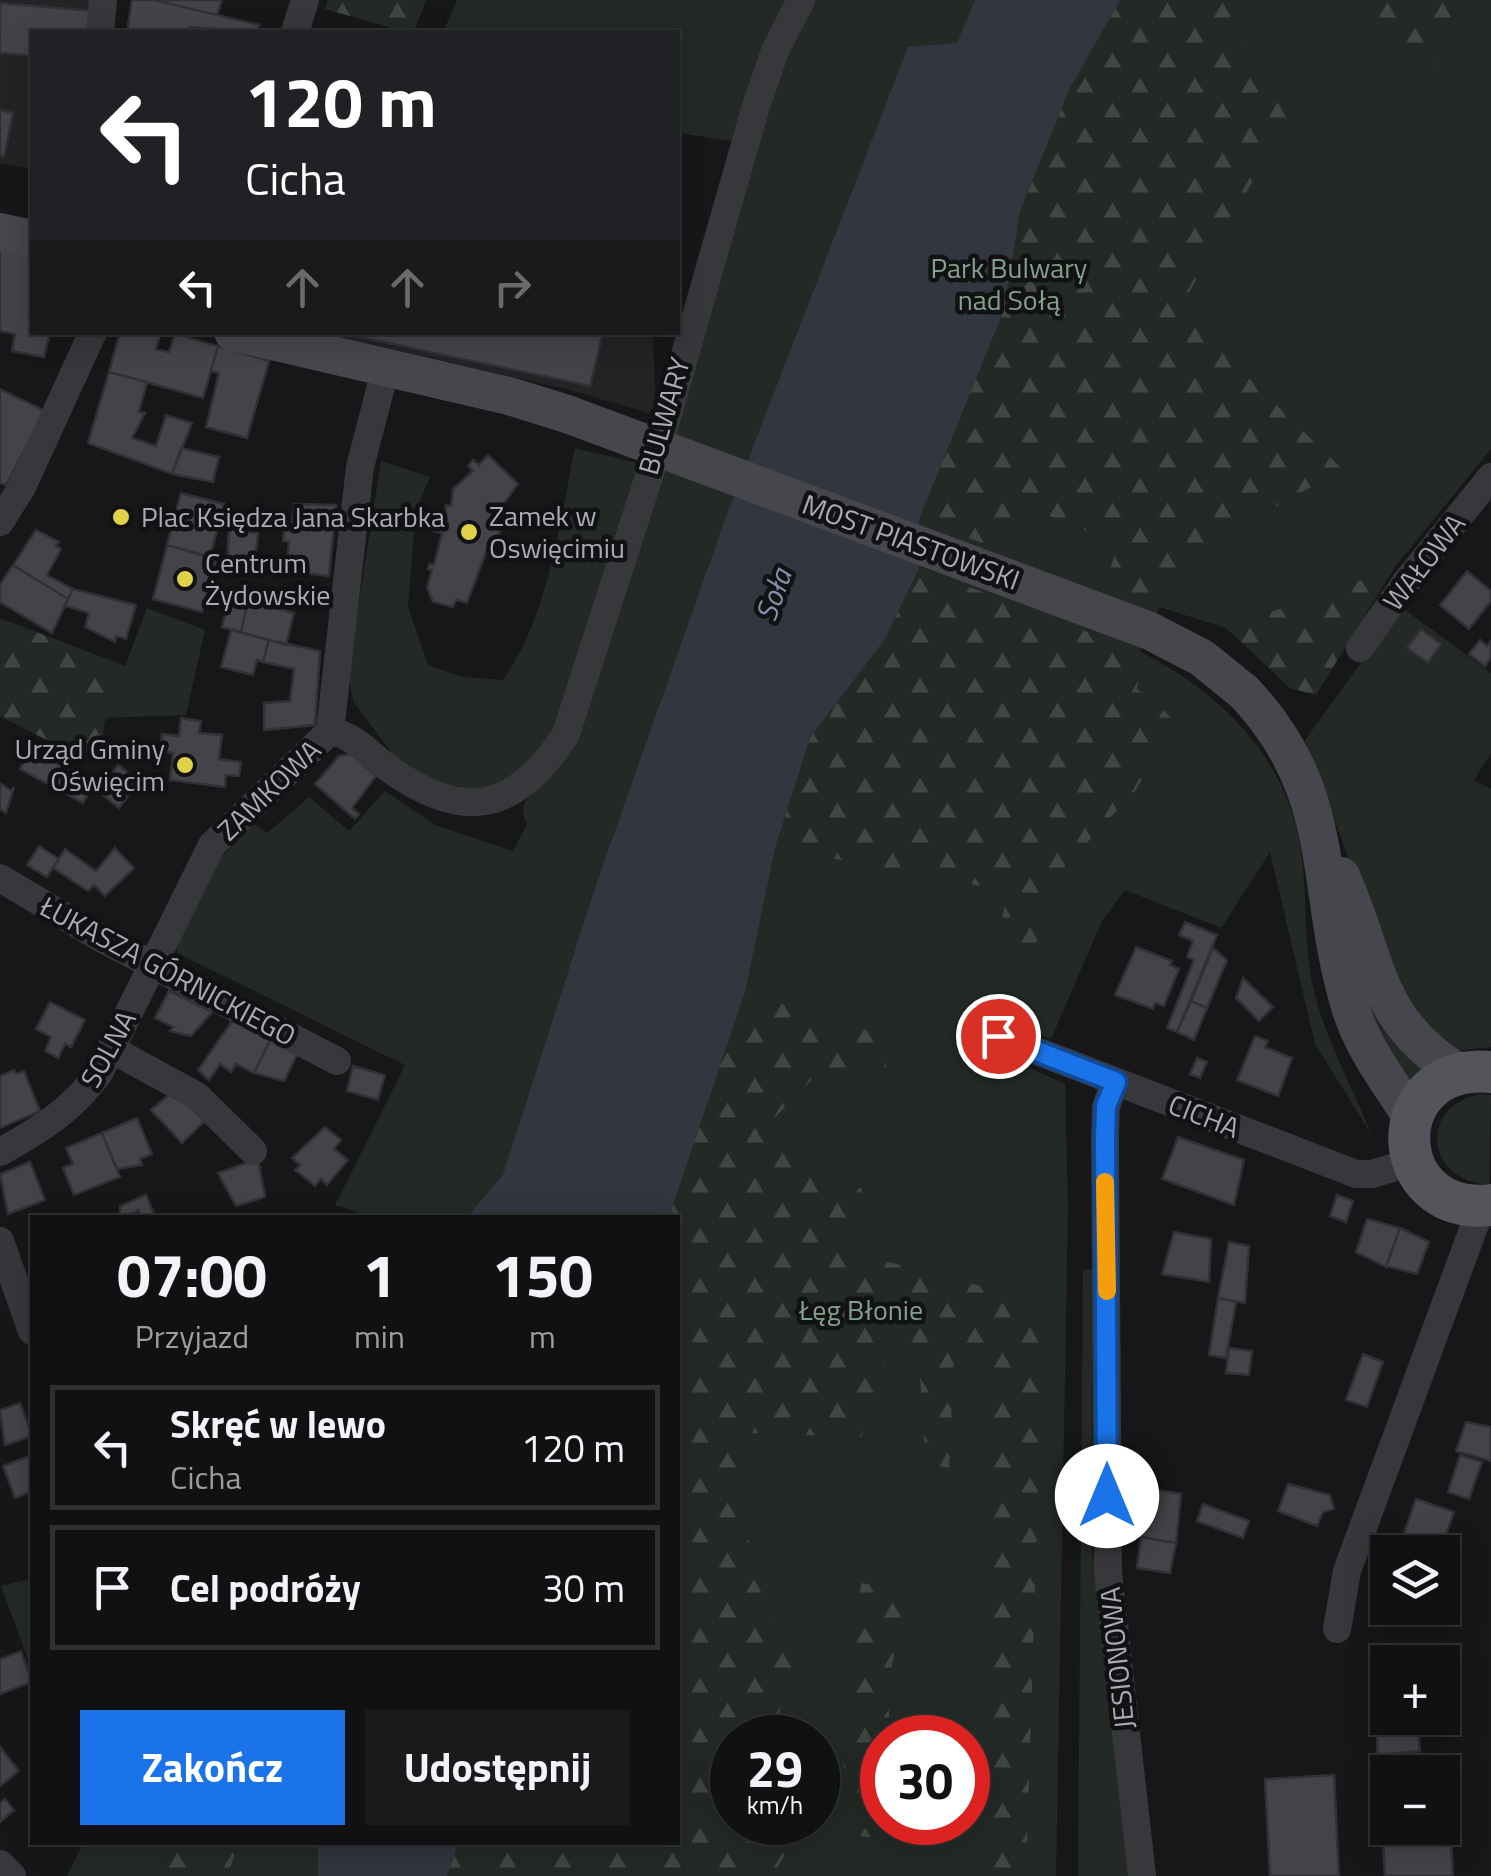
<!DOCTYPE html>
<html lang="pl">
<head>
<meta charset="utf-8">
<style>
  body { margin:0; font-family:"Titillium Web",sans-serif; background:#1a191b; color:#f1f3f6; height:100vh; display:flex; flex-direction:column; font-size:38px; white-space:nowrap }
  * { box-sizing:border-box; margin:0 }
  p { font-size:32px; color:#9c9d9f }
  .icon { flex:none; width:55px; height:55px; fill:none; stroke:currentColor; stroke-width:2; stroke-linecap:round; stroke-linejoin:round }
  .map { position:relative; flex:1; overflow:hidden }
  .panel { position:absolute; left:30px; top:1215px; width:650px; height:630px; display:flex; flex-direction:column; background:#111012; border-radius:0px; box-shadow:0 5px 25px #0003,0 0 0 2px #303032 }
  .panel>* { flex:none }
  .hud { position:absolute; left:30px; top:30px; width:650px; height:305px; border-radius:0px; box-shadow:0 5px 25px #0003,0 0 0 2px #303032; background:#202124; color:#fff; overflow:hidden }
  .fabs { position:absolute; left:1370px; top:1535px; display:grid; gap:20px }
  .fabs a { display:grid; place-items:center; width:90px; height:90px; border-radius:0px; background:#111012; box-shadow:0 5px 25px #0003,0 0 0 2px #303032; font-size:50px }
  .speed { position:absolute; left:710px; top:1715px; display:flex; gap:20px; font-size:50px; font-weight:700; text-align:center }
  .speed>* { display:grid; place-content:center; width:130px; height:130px; border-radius:50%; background:#111012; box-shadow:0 5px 25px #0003,0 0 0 2px #303032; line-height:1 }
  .speed small { font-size:25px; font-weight:400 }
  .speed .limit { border:15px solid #d22; background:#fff; color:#111 }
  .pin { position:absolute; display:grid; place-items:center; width:85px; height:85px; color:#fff; margin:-42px; border:5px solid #fff; border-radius:50%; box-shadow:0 2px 10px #0007 }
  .me { position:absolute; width:110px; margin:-55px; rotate:0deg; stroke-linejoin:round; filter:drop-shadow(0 0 8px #0008) }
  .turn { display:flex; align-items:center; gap:35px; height:210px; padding:0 50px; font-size:45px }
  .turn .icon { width:130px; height:130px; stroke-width:2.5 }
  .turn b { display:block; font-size:70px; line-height:85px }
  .lanes { display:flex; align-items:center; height:95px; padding:0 50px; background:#0003; justify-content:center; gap:50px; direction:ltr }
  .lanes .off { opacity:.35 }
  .eta { display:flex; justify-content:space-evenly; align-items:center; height:170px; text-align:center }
  .eta b { font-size:60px; font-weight:700; line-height:70px }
  .cta { display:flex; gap:20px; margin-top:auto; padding:20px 50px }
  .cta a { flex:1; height:115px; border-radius:0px; background:#1a73e8; color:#fff; font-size:40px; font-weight:700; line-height:115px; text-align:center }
  .cta a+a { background:#1a191b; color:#f1f3f6 }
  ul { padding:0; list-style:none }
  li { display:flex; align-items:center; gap:30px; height:125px; margin:0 20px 15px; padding:0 30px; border:5px solid #303032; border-radius:0px }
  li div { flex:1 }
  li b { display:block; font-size:38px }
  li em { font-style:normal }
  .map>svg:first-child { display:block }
</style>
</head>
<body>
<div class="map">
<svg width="1491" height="1876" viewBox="0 0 1491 1876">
  <defs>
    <pattern id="forest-firs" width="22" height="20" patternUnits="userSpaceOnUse" patternTransform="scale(2.5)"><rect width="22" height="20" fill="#232a25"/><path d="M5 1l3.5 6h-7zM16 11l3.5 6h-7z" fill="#404642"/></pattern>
  </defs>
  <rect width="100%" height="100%" fill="#171618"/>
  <path fill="#232225" d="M 0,0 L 109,0 L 105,32 L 32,32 L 32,169 L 0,163 Z
    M 322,333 L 653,333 L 656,415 L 566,389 Z"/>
  <path fill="#232a25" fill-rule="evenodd" d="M 457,0 L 1491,0 L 1485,10 L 1491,13 L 1491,449 L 1394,568 L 1226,628 L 1159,607 L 1016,944 L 1033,952 L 1058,874 L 1136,790 L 1176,721 L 1137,689 L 1143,653 C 1218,692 1282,752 1299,840 C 1309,889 1302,942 1314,992 C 1326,1040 1353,1088 1371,1134 L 1315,1044 L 1270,852 L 1221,928 L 1125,890 L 1102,921 L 1051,1039 L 985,1017 L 974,1042 L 1065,1084 L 1068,1207 L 1056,1876 L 470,1876 L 678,1842 L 678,1218 L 359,1217 L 360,1213 L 335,1205 L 405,1065 L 177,953 L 178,940 L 217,862 L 252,823 L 267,833 L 309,797 L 349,831 L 385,791 L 435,825 L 513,851 L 527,824 C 514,800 538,789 553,772 L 745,143 L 678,133 L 678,32 L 443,32 ZM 1268,397 L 1342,470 L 1218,537 ZM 732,1738 L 818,1738 L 818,1822 L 732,1822 ZM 882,1738 L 968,1738 L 968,1822 L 882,1822 Z
    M 575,448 L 641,464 L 554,733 L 514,779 L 484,791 L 453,791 L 400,764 L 353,701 L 348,672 L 381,461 L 430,477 L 416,510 L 408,607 L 428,665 L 462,677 L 503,680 C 549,614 559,525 575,448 Z
    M 1401,607 L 1491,673 L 1491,753 L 1474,780 L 1491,789 L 1491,1047 L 1454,1051 L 1404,1009 L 1305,740 Z
    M 147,608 L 205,630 L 186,715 L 103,718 L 115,662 L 125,666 Z
    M 1340,905 L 1428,1062 L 1406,1095 L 1373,1040 Z
    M 1481,1094 L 1491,1095 L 1489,1184 C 1425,1182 1418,1105 1481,1094 Z
    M 1093,1269 L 1092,1549 L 1128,1876 L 1078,1876 L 1083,1270 Z
    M 32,1578 L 32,1671 L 1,1586 Z
    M 83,1843 L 83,1842 L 170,1843 L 159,1876 L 67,1876 Z
    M 239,1843 L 318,1843 L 318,1876 L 227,1876 Z"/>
  <path fill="url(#forest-firs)" d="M 328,0 L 426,0 L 414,32 L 406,32 L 325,9 Z
    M 1120,0 L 1260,0 L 1232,64 L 1296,105 L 1179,310 L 1343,470 L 1218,537 L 1144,602 L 1104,588 L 1118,544 L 1023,505 L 998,549 L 919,519 L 1004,310 L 1020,211 L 1069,90 Z
    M 1330,0 L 1491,0 L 1491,13 L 1462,5 L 1435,66 Z
    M 919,568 L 1143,653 L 1137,689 L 1176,721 L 1136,790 L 1058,874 L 1033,953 L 998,937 L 1008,891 L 775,848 L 810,738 L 885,639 Z
    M 1394,568 L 1316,695 L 1290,688 L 1226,628 Z
    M 0,618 L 115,662 L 101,744 L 80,757 L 0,716 Z
    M 745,992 L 890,1038 L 885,1073 L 821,1070 L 758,1135 L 862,1189 L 848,1251 L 1044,1303 L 1026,1876 L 967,1876 L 994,1845 L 993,1362 L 954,1355 L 949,1468 L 926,1463 L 918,1348 L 892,1346 L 861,1437 L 747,1433 L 741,1489 L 754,1579 L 795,1654 L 780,1709 L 781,1737 L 732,1738 L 732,1822 L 784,1823 L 786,1853 L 772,1876 L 447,1876 L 458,1843 L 678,1842 L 678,1218 L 669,1217 Z
    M 861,1583 L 907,1592 L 887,1689 L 891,1737 L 882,1738 L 882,1822 L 897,1823 L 898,1839 L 857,1836 L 842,1757 Z
    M 170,1843 L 170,1842 L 239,1843 L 227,1876 L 159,1876 Z"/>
  <path fill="#31363f" d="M 975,0 L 1120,0 L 1069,90 L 1020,211 L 1004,310 L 919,519 L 919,568 L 885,639 L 810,738 L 775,848 L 745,992 L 669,1217 L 466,1218 L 503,1175 L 597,882 L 727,514 L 908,47 L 957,43 Z
    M 318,1843 L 318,1842 L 458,1843 L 447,1876 L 318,1876 Z"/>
  <path fill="#434348" stroke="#313034" stroke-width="2.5" d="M 132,0 L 154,0 L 259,25 L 257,32 L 189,27 L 187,32 L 127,32 Z
    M 154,0 L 222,0 L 217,15 Z
    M 0,3 L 93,11 L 91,32 L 32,32 L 32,56 L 0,53 Z
    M 0,110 L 13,113 L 4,157 L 0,156 Z
    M 0,250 L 32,257 L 32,332 L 50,332 L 44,357 L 12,351 L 15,334 L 0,331 Z
    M 120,332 L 161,332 L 156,349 L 169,352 L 175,334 L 218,346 L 203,398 L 109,372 Z
    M 336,332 L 603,332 L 590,386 Z
    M 218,346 L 269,361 L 247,438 L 206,427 L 219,373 L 211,371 Z
    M 109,372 L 147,382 L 139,412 L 145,413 L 132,438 L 156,446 L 166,415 L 192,423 L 172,474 L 88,443 Z
    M 0,389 L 45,411 L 6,485 L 0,483 Z
    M 181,448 L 219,457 L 213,482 L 172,474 Z
    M 488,455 L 518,484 L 493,518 L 503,521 L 495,549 L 488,547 L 467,603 L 456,600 L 453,607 L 433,602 L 427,588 L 432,570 L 428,569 L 429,564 L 434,565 L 442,533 L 434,531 L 435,527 L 444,530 L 446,505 L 451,506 L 453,489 L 473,471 L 468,466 L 473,460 L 479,465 Z
    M 181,493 L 224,504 L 210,557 L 167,545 Z
    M 294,504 L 336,505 L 329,576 L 286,571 L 289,542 L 283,541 L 284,530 L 291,530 Z
    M 229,529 L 258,533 L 254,570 L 227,566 Z
    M 36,530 L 59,542 L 56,546 L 61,549 L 47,575 L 73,589 L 68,599 L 13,565 Z
    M 167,545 L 216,559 L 202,612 L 153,599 Z
    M 13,565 L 68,599 L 52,633 L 0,602 L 0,584 Z
    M 1467,571 L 1491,591 L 1491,601 L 1469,629 L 1440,605 Z
    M 73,589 L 136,605 L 126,639 L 116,636 L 115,642 L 85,627 L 89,613 L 65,606 Z
    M 231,589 L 250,592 L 241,632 L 222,627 Z
    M 248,601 L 294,613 L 286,645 L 241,632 Z
    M 1421,629 L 1441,644 L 1428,663 L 1407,648 Z
    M 231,630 L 269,640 L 263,662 L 257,660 L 253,675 L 221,667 Z
    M 269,640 L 320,651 L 315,725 L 264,730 L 264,703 L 290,701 L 294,669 L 263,662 Z
    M 1480,640 L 1487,646 L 1491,641 L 1491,658 L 1485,666 L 1469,654 Z
    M 181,718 L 201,721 L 199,733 L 222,735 L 219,759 L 241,762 L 239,776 L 226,775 L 225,787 L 170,780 L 173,753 L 160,751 L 162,734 L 179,736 Z
    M 30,749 L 94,784 L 83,803 L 20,769 Z
    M 351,754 L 376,776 L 352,808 L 359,814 L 355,819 L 315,784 L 339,756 Z
    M 118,765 L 139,781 L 119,808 L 99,792 Z
    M 0,783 L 11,791 L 14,787 L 6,813 L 0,809 Z
    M 39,846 L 59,859 L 47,877 L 27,865 Z
    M 115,848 L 134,868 L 105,896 L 94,885 L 88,891 L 53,868 L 65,849 L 96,871 Z
    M 1185,922 L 1217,935 L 1177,1032 L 1167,1028 L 1194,960 L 1187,957 L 1193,941 L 1179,935 Z
    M 1136,947 L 1172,961 L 1170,965 L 1179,969 L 1164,1006 L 1155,1003 L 1153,1009 L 1115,995 Z
    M 1213,948 L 1227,960 L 1207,1008 L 1191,1001 Z
    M 1243,978 L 1273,1007 L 1259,1021 L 1236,998 Z
    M 169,991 L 212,1012 L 191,1036 L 170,1031 L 173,1027 L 155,1018 Z
    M 1191,1001 L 1207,1008 L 1194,1040 L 1177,1032 Z
    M 50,1002 L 85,1020 L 71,1047 L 65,1044 L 58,1058 L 45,1051 L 51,1037 L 36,1029 Z
    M 233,1020 L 270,1040 L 254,1073 L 236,1064 L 231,1072 L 220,1064 L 209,1080 L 198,1070 Z
    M 1255,1036 L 1268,1041 L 1265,1047 L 1292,1058 L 1278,1096 L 1237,1080 Z
    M 270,1040 L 297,1055 L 284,1081 L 254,1073 Z
    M 1197,1058 L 1207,1062 L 1200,1078 L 1190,1074 Z
    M 353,1066 L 385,1075 L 378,1100 L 347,1091 Z
    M 14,1070 L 16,1074 L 24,1071 L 40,1111 L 0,1128 L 0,1076 Z
    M 176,1089 L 208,1118 L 182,1143 L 151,1110 Z
    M 137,1118 L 152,1154 L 140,1159 L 142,1165 L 117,1169 L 102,1133 Z
    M 325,1127 L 341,1140 L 334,1149 L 348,1160 L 327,1185 L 321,1179 L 315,1186 L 295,1170 L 300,1165 L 292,1158 Z
    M 102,1133 L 120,1177 L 74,1195 L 63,1168 L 73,1164 L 66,1148 Z
    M 1178,1137 L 1244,1160 L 1234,1205 L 1162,1179 Z
    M 258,1159 L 265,1197 L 236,1206 L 218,1173 Z
    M 30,1162 L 45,1200 L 8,1214 L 0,1174 Z
    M 146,1195 L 156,1218 L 140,1218 L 139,1210 L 120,1218 L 120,1206 Z
    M 1337,1195 L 1353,1201 L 1346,1222 L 1330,1216 Z
    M 1367,1219 L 1400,1228 L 1386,1267 L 1356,1252 Z
    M 1400,1228 L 1429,1242 L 1417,1274 L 1386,1266 Z
    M 1174,1232 L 1211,1239 L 1209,1282 L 1162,1274 Z
    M 1229,1242 L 1249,1246 L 1245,1303 L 1218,1298 Z
    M 1218,1298 L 1236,1302 L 1226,1358 L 1209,1355 Z
    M 1229,1348 L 1252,1351 L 1249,1375 L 1226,1373 Z
    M 1363,1354 L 1383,1362 L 1367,1407 L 1346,1400 Z
    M 20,1403 L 32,1436 L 5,1445 L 0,1410 Z
    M 1466,1422 L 1491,1427 L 1491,1461 L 1456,1451 Z
    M 32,1455 L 32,1491 L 15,1498 L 3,1466 Z
    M 1460,1455 L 1482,1462 L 1469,1499 L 1448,1492 Z
    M 1288,1484 L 1330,1495 L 1334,1509 L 1323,1512 L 1317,1526 L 1278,1511 Z
    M 1146,1488 L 1181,1494 L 1176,1543 L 1141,1537 Z
    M 1416,1499 L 1454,1512 L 1440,1552 L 1397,1552 Z
    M 1203,1504 L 1249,1521 L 1243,1538 L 1197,1521 Z
    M 1141,1537 L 1176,1543 L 1170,1573 L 1137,1568 Z
    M 1388,1580 L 1388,1608 L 1421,1608 L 1416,1622 L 1378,1608 Z
    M 21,1651 L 32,1682 L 0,1694 L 0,1659 Z
    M 1388,1706 L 1388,1718 L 1417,1718 L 1420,1751 L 1377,1755 L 1378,1707 Z
    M 0,1747 L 19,1771 L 0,1786 Z
    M 1334,1775 L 1339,1876 L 1270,1876 L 1265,1779 Z
    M 1442,1781 L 1448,1781 L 1453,1876 L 1385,1876 L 1380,1784 L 1388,1784 L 1388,1828 L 1442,1828 Z
    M 5,1799 L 14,1810 L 0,1822 L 0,1803 Z"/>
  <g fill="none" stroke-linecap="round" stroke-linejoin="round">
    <path stroke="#38383c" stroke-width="28" d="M 100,32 L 103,0
      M 295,32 L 305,0
      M 0,522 L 22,487 L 93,332
      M 1360,648 L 1406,582 L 1491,477
      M 330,731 C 354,735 369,754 388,768 C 464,823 516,812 566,734 L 660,442 L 756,106 L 775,51 L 801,0
      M 0,878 L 97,936 L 337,1061
      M 998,1036 L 1356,1174 L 1372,1174 L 1412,1162
      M 111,1049 L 197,1096 L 253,1151
      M 1115,1081 L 1106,1107 L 1105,1137 L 1108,1572 L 1142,1876
      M 0,1152 C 40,1130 72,1110 99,1073 L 212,845 L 330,731 L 360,467 L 386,367
      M 0,1241 L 32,1331
      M 1337,1629 L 1347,1571 L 1478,1216 L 1475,1207
      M 0,1864 L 12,1876"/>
    <path stroke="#46464c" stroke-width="38" d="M 0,232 L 32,239
      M 233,332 L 509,396 L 567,414
      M 1244,692 C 1339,792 1314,883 1349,1003 C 1361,1046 1388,1080 1411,1116
      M 1341,876 C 1379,961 1373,1020 1459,1073"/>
    <path stroke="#54545b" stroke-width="42" d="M 1491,1072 C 1380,1062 1384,1217 1491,1205"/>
    <path stroke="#46464c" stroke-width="38" d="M 567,414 L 1150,631 L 1202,658 L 1244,692"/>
  </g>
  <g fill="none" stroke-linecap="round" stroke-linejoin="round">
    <g stroke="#114b97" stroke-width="25">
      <path id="route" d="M 998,1036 L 1116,1082 L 1106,1106 L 1105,1138 L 1107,1496"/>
    </g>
    <use href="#route" stroke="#1a73e8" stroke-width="18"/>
    <path stroke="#f59e0b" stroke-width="18" d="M 1105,1182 L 1107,1291"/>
  </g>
  <g fill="#e0d146" stroke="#121113" stroke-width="4">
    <circle cx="121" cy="517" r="10"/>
    <circle cx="469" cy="532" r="10"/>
    <circle cx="185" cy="579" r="10"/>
    <circle cx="185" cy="765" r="10"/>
  </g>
  <g text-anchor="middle" stroke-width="9" stroke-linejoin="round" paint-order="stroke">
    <g font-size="28" fill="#82a08b" stroke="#121113">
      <text x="1009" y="278">Park Bulwary<tspan x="1009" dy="32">nad Sołą</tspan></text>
      <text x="861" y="1320">Łęg Błonie</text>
    </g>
    <g font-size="28" fill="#a9aab6" stroke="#121113">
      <text transform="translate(664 416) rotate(-74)" y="10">BULWARY</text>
      <text transform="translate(911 542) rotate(20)" y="10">MOST PIASTOWSKI</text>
      <text transform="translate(1424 562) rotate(-52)" y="10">WAŁOWA</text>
      <text transform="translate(269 790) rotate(-44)" y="10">ZAMKOWA</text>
      <text transform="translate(168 971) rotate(28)" y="10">ŁUKASZA GÓRNICKIEGO</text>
      <text transform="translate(108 1049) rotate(-61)" y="10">SOLNA</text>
      <text transform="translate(1204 1116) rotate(21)" y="10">CICHA</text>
      <text transform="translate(1117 1658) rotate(-96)" y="10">JESIONOWA</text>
    </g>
    <g font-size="28" fill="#a9aab6" stroke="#121113" text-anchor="start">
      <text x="489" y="526">Zamek w<tspan x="489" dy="32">Oswięcimiu</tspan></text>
      <text x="141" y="527">Plac Księdza Jana Skarbka</text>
      <text x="205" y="573">Centrum<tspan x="205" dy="32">Żydowskie</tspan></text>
      <text x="165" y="759" text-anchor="end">Urząd Gminy<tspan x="165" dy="32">Oświęcim</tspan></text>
    </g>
    <g font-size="30" font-style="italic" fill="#8490ae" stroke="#121113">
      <text transform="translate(774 595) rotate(-71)" y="10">Soła</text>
    </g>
  </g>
</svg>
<div class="fabs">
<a><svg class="icon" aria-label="layers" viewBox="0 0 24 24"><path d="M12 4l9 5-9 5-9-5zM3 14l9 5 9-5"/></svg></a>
<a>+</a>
<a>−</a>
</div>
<div class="speed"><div>29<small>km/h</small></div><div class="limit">30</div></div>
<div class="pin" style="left:998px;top:1036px;background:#d93025"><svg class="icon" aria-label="arrive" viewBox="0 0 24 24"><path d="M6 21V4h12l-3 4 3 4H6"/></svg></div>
<svg class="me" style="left:1107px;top:1496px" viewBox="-20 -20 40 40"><circle r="19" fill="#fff"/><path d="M0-13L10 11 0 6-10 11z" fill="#1a73e8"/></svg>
<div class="hud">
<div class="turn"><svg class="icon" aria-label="left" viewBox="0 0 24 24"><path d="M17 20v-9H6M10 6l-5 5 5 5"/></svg><div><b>120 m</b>Cicha</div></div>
<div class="lanes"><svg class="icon" aria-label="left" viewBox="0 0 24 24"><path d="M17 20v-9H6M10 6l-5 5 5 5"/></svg><svg class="icon off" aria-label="ahead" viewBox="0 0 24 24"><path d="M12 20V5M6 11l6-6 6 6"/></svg><svg class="icon off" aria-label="ahead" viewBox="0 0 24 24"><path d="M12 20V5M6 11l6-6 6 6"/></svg><svg class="icon off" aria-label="right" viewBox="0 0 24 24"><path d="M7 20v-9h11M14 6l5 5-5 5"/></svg></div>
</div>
<section class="panel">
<div class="eta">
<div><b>07:00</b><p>Przyjazd</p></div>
<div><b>1</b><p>min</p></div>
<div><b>150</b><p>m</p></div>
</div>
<ul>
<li><svg class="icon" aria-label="left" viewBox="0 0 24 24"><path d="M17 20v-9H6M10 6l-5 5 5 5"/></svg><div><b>Skręć w lewo</b><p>Cicha</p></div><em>120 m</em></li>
<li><svg class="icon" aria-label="arrive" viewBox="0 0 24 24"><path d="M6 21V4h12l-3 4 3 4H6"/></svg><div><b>Cel podróży</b></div><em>30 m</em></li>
</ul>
<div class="cta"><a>Zakończ</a><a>Udostępnij</a></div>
</section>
</div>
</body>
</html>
